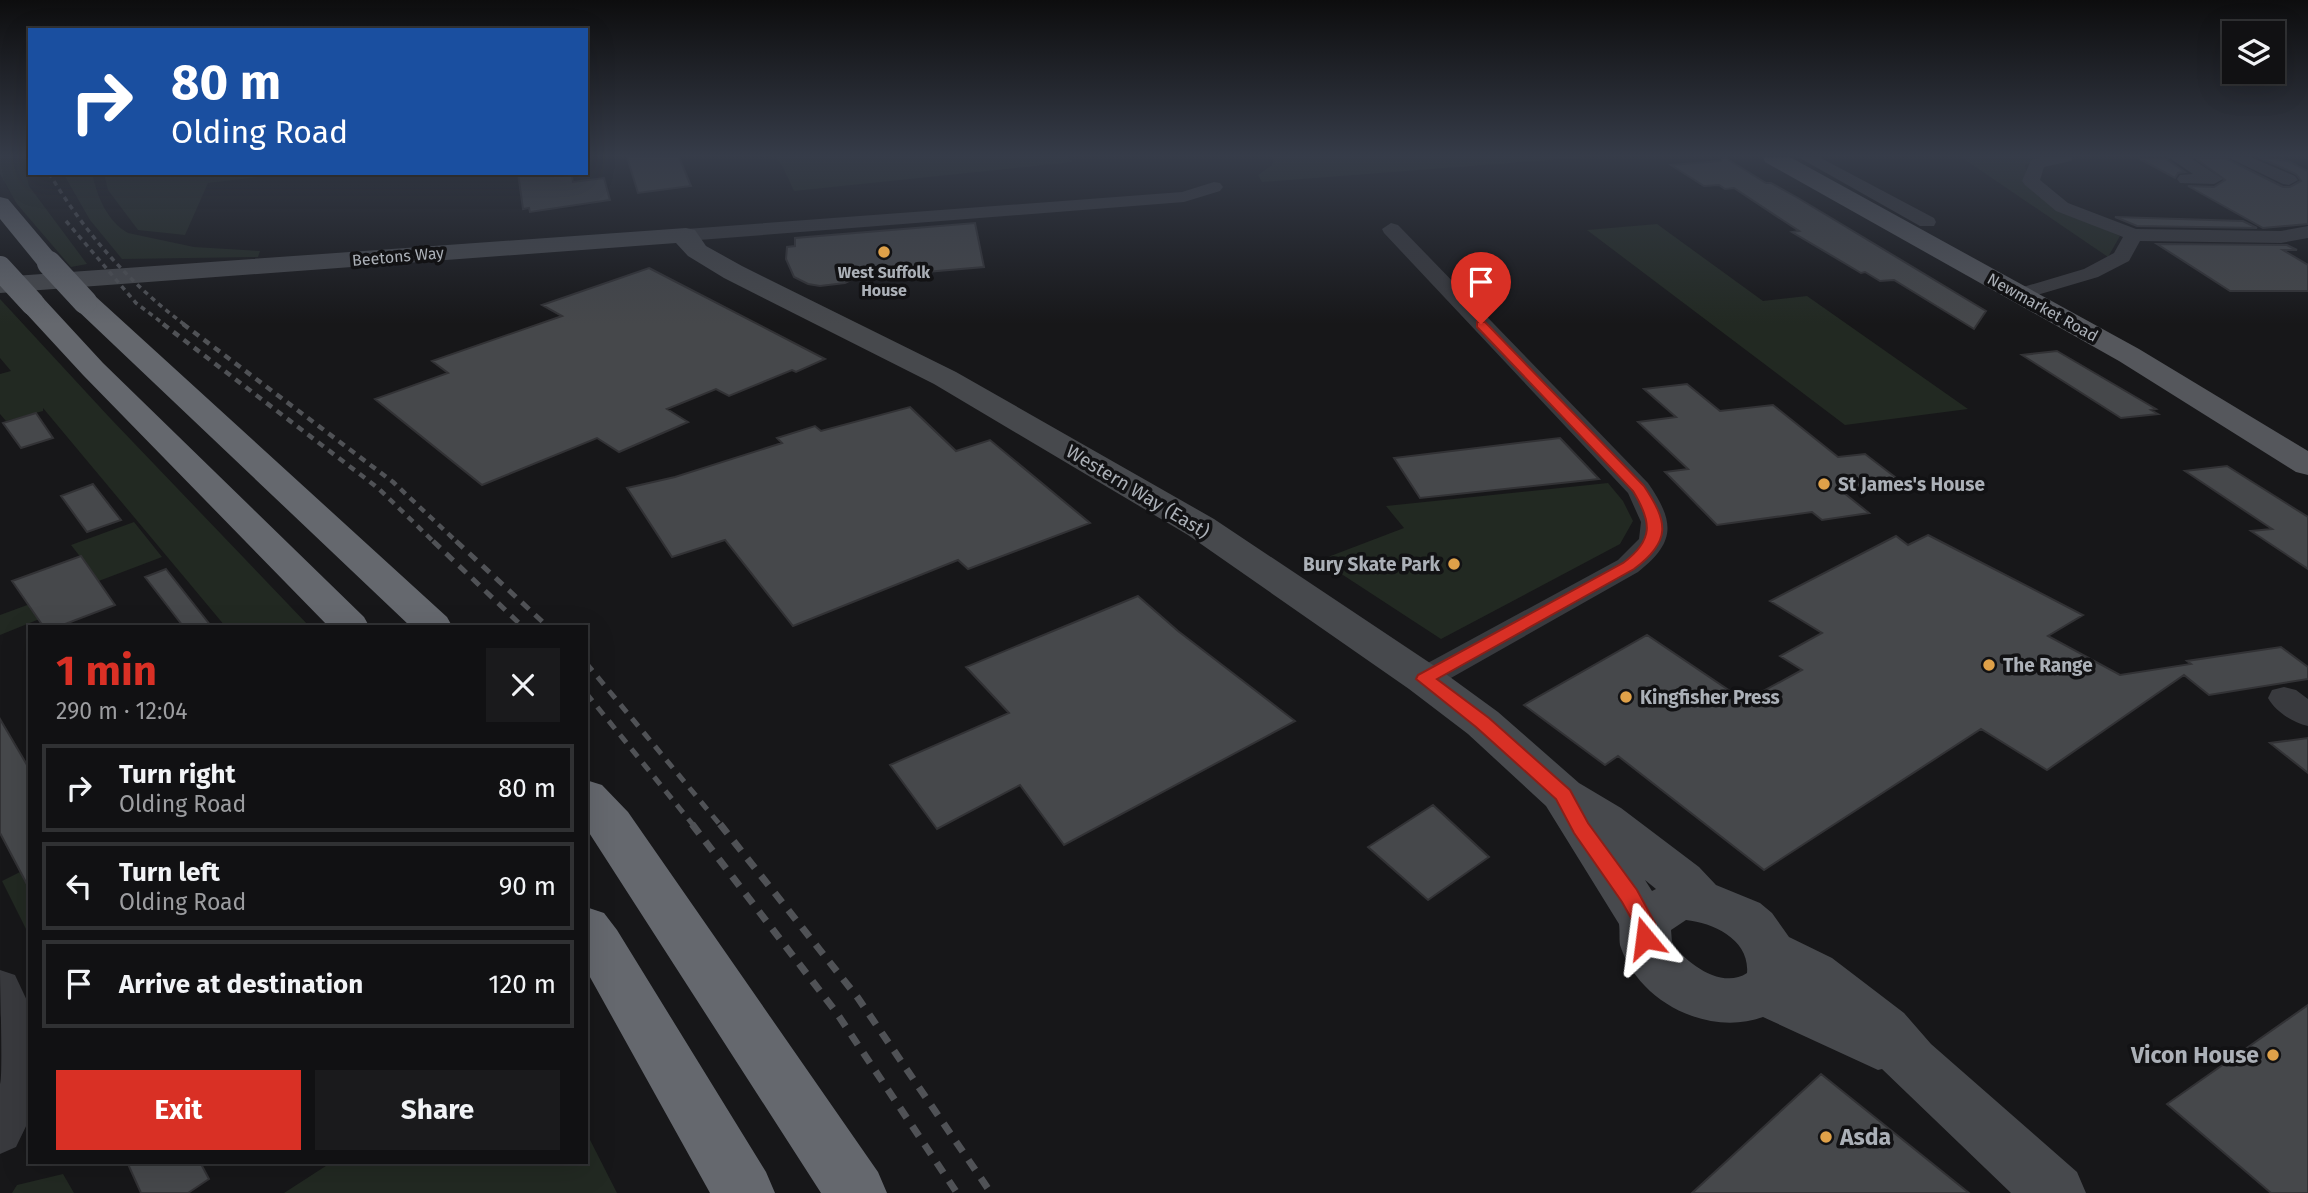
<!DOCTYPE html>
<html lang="en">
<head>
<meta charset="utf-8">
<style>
  body { margin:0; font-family:"Fira Sans",sans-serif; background:#1a1a1c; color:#f1f3f6; height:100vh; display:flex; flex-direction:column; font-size:26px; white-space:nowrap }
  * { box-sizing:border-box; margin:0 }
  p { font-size:23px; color:#9c9da0 }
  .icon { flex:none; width:38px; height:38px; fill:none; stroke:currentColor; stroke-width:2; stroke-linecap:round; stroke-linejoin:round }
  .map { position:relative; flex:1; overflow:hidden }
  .drawer { position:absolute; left:28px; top:625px; width:560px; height:539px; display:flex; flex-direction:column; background:#111113; border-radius:0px; box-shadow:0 7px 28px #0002,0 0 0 2px #303133 }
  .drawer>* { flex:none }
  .guide { position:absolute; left:28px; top:28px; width:560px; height:147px; border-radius:0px; box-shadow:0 7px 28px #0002,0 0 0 2px #303133; background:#1a4fa0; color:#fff; overflow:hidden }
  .fabs { position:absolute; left:2222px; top:21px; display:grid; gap:14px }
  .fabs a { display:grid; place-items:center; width:63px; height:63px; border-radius:0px; background:#111113; box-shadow:0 7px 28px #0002,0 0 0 2px #303133; font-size:35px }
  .pin { position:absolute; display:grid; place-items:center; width:60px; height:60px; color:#fff; margin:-72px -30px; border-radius:50% 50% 50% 0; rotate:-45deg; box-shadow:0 0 7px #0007 }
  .pin .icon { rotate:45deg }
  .me { position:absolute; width:77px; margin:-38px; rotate:344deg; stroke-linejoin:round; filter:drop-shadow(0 0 5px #0008) }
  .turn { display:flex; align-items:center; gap:24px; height:147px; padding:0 28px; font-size:32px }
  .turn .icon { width:91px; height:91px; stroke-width:2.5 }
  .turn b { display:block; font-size:49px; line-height:60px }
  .round { display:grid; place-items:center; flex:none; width:74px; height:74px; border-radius:0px; background:#1a1a1c }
  .headline { display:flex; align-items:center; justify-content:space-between; height:119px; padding:0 28px }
  h1 { font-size:42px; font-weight:700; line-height:52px; color:#d93025 }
  .primary-button { display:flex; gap:14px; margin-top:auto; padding:14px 28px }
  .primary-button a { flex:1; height:80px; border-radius:0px; background:#d93025; color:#fff; font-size:28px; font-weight:700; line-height:80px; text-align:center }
  .primary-button a+a { background:#1a1a1c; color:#f1f3f6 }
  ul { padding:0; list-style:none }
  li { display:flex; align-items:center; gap:21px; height:88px; margin:0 14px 10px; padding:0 14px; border:4px solid #303133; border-radius:0px }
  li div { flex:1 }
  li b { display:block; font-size:26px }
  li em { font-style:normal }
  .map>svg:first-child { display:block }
</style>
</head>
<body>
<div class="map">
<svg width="2308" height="1193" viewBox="0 0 2308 1193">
  <rect width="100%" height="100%" fill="#171719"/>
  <path fill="#222922" d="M 0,157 L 22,157 L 29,186 L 87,264 L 71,267 L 17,204 L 0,174 Z
    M 775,157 L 1068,157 L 1073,162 L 794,191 L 782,165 Z
    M 1274,157 L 1588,157 L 1262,182 L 1258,175 L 1272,165 Z
    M 1961,157 L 2046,157 L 2025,165 L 2029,185 L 2060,210 L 2120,236 L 2108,257 Z
    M 63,173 L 92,173 C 97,196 107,221 128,233 L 194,247 L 260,251 L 258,257 L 122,259 L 90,220 Z
    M 104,173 L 291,173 L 208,183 L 185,235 L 138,230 L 108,190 Z
    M 1657,224 L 1763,301 L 1807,296 L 1968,409 L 1845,425 L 1587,230 Z
    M 0,299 L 110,418 L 309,626 L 225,626 L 43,408 L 43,411 L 6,421 L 0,414 L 0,374 L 11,371 L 0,358 Z
    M 1608,483 L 1623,501 L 1633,521 L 1620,544 L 1441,639 L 1320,560 L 1404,528 L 1386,506 Z
    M 134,522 L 162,557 L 75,590 L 84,601 L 0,635 L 0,615 L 30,604 L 89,568 L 71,545 Z
    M 30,867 L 30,937 L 2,881 Z
    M 586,1132 L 617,1193 L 284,1193 L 332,1162 L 586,1162 Z
    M 63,1174 L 74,1193 L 12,1193 L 17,1185 Z"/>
  <path fill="#46484b" stroke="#323235" stroke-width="2" d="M 627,157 L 679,157 L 691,186 L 638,193 Z
    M 1724,157 L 1766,183 L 1771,183 L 1798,198 L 1986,311 L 1974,329 L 1894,280 L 1880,281 L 1865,272 L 1861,273 L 1792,232 L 1799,231 L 1734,188 L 1725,189 L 1719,185 L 1704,186 L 1671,165 L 1721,161 Z
    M 2258,157 L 2288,161 L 2308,171 L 2308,224 L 2263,228 L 2188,186 L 2214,187 L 2225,180 L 2195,158 L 2225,158 L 2283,187 L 2290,187 L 2301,181 L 2296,174 Z
    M 2140,159 L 2166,159 L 2185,172 L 2178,173 L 2175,178 Z
    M 518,173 L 571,173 L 573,182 L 604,178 L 610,200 L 530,212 L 529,208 L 523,209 Z
    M 2115,217 L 2243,221 L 2257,228 L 2137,226 Z
    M 975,223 L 984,267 L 855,278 L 845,283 L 820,286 L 808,284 L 794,277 L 786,259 L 787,247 L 795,246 L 795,238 Z
    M 2157,244 L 2287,245 L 2297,250 L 2283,250 L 2308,265 L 2308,291 L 2230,291 Z
    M 649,268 L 825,359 L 796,372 L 792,370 L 729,396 L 716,389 L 667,409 L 688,422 L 619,452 L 597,438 L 482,485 L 375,399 L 448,373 L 432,361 L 562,316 L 542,305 Z
    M 2057,351 L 2156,409 L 2151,410 L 2158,414 L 2121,418 L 2022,355 Z
    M 1687,384 L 1720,411 L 1773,405 L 1838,457 L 1865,454 L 1899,480 L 1839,489 L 1869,513 L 1822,520 L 1812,512 L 1717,525 L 1665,472 L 1688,469 L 1638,422 L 1676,417 L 1644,389 Z
    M 910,407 L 956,451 L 990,440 L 1090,523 L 968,569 L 958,560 L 793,626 L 725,540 L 672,557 L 627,488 L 675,477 L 782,443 L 777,438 L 815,426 L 821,431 Z
    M 36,413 L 53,438 L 21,448 L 3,423 Z
    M 1560,438 L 1599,479 L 1420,498 L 1394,458 Z
    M 2227,466 L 2308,517 L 2308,569 L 2251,531 L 2272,529 L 2185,471 Z
    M 93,484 L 121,520 L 87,532 L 61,496 Z
    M 1928,535 L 2083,615 L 2048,636 L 2120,675 L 2191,664 L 2187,661 L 2281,647 L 2308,667 L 2308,679 L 2209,695 L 2184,675 L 2047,770 L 1981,729 L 1764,870 L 1618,756 L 1605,765 L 1524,705 L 1647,635 L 1745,701 L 1802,670 L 1780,656 L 1822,633 L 1770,601 L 1896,536 L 1908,545 Z
    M 81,556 L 115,605 L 60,626 L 43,626 L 12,581 Z
    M 166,569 L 211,626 L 183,626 L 145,577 Z
    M 1138,596 L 1178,631 L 1295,721 L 1064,845 L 1020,785 L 937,829 L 890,765 L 1009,713 L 966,667 Z
    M 0,719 L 30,770 L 30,890 L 0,833 Z
    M 2308,738 L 2308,773 L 2270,743 Z
    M 1433,805 L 1489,857 L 1428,900 L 1368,847 Z
    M 2308,1005 L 2308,1193 L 2271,1193 L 2167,1104 Z
    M 1821,1074 L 1969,1193 L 1692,1193 Z
    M 127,1162 L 200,1162 L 209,1179 L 188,1193 L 141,1193 Z"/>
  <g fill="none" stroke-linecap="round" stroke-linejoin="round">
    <path fill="#393a3e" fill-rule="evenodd" d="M 1798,157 L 1819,157 L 1934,218 L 1936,222 L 1934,226 L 1920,226 Z
      M 2043,157 L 2073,157 L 2071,161 L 2044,167 L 2040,180 L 2068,203 L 2136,229 L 2281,231 L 2308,226 L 2308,238 L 2281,243 L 2140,241 L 2129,261 L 2098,277 L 2020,300 L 2013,298 L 2010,294 L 2013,290 L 2084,269 L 2114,253 L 2123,237 L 2056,211 L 2025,185 L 2022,181 L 2031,160 Z
      M 2168,157 L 2189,157 L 2223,179 L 2214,184 L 2180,183 L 2177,179 L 2180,175 L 2193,174 Z
      M 2227,157 L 2250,157 L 2295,176 L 2298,180 L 2289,185 L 2283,184 Z
      M 1214,182 L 1220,183 L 1223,187 L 1220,191 L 1184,202 L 686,241 L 677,235 L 686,229 L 1182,192 Z
      M 1391,223 L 1398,225 L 1648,483 C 1675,522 1676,542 1638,572 L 1435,687 L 1424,690 L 1413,687 L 1408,679 L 1413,671 L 1618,560 L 1639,539 L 1641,522 L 1628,493 L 1384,233 L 1382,229 Z
      M 2284,687 L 2296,690 L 2308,699 L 2308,726 C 2292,722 2276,712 2268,698 L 2272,690 Z
      M 0,970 L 15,975 L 30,1007 L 30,1118 L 16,1147 L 0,1154 L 0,1084 C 3,1078 0,986 0,970 Z"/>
    <path fill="#47494d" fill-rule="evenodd" d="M 686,228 L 695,230 L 706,246 L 742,266 L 956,372 L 1214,519 L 1439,669 L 1498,712 L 1579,783 L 1621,808 L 1699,867 L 1716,885 L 1760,903 L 1772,913 L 1789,937 L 1832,958 L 1904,1013 L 1931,1044 L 2077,1172 L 2086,1193 L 2011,1193 L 1882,1069 L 1878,1070 L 1763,1017 C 1708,1037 1638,1002 1620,945 C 1619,939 1620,930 1619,924 L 1546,806 L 1468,734 L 1409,689 L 1188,535 L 934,384 L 724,278 L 688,256 L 676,243 L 0,293 L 0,277 ZM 1645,880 L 1656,889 L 1652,891 ZM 1686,920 C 1714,923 1750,940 1747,973 C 1722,990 1685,963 1672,942 L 1671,930 Z"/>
    <path fill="#55575c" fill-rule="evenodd" d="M 1763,157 L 1790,157 L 2139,349 L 2308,451 L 2308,475 L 2296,472 L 2119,361 L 1765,162 Z"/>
    <path fill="#65686e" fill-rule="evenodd" d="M 0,197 L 8,199 L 58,258 L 62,263 L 58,268 L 49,271 L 40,268 L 0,219 Z
      M 85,294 L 95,296 L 447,617 L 452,626 L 410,626 L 75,308 L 71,302 L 75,296 Z
      M 33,296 L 43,298 L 103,363 L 364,617 L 369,626 L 328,626 L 83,375 L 23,310 L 19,304 L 23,298 Z
      M 586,780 L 602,785 L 628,812 L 878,1172 L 887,1193 L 821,1193 L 586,828 Z
      M 586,907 L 604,913 L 617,930 L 766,1172 L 775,1193 L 710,1193 L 586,970 Z"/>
    <path stroke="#505256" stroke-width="3.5" stroke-dasharray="5 4.5" stroke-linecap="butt" d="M 49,173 C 85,233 129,283 185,325
      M 66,221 L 136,303 L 165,325"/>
    <path stroke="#505256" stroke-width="4.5" stroke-dasharray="7 6" stroke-linecap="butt" d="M 163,324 L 378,488 L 435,543
      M 183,324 L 393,482 L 458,543"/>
    <path stroke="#505256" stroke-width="5" stroke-dasharray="10 8" stroke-linecap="butt" d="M 433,541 L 522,626
      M 456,541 L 547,626
      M 586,663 L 721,826
      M 586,693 L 694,826"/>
    <path stroke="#505256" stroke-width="7" stroke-dasharray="12 10" stroke-linecap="butt" d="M 692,824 L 836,1012 L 957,1193
      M 720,824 L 858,998 L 991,1193"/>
    <path stroke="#65686e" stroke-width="24" d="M 49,263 L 85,302
      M 0,268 L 33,304"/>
  </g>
  <linearGradient id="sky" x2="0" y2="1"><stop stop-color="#0d0d0e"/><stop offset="0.48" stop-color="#363c49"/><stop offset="1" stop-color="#363c49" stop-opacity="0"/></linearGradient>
  <rect width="2308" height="324" fill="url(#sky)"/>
  <path fill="#d93025" stroke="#8d1f18" stroke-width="2" d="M 1477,322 L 1485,322 L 1644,486 C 1668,522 1672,541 1634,569 L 1437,679 L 1489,718 L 1570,790 L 1588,823 L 1637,890 L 1656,925 L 1652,945 L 1645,947 L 1637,945 L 1634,938 L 1635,925 L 1622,902 L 1574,833 L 1556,799 L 1476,727 L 1416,679 L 1418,675 L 1623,563 C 1654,540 1652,522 1633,491 L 1477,327 Z"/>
  <g fill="#dfa149" stroke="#121214" stroke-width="2.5">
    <circle cx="884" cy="252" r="7"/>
    <circle cx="1824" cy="484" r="7"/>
    <circle cx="1454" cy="564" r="7"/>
    <circle cx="1989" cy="665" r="7"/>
    <circle cx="1626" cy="697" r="7"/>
    <circle cx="2273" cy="1055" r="7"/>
    <circle cx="1826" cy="1137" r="7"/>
  </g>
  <g text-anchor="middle" stroke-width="7" stroke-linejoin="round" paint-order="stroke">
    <g font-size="16" fill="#abb0b7" stroke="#121214">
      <text transform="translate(398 256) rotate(-5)" y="6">Beetons Way</text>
      <text transform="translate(2043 307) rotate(29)" y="6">Newmarket Road</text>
    </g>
    <g font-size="16" font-weight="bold" fill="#abb0b7" stroke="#121214">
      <text x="884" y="278">West Suffolk<tspan x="884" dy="18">House</tspan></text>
    </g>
    <g font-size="19" font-weight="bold" fill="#abb0b7" stroke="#121214" text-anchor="start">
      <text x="1838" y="491">St James's House</text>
      <text x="1440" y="571" text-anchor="end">Bury Skate Park</text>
      <text x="2003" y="672">The Range</text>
      <text x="1640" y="704">Kingfisher Press</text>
    </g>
    <g font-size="19" fill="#abb0b7" stroke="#121214">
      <text transform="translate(1138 491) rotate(31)" y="7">Western Way (East)</text>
    </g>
    <g font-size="23" font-weight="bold" fill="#abb0b7" stroke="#121214" text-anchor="end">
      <text x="2259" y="1063">Vicon House</text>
      <text x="1840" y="1145" text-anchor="start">Asda</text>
    </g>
  </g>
</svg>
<div class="fabs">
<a><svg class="icon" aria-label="layers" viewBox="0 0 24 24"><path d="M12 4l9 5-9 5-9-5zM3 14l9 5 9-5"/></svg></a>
</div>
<div class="pin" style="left:1481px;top:324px;background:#d93025"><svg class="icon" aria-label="arrive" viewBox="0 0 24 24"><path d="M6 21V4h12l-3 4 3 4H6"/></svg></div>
<svg class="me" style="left:1645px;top:938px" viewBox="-20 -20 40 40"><path d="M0-17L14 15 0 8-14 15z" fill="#d93025" stroke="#fff" stroke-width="4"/></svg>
<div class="guide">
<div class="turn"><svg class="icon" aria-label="right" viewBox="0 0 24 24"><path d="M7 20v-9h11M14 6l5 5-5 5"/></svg><div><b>80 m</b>Olding Road</div></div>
</div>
<section class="drawer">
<div class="headline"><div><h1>1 min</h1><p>290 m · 12:04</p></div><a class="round"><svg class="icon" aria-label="close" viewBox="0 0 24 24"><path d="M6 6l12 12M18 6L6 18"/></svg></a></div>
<ul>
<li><svg class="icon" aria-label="right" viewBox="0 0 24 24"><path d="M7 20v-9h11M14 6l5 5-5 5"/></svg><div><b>Turn right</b><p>Olding Road</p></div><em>80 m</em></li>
<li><svg class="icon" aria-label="left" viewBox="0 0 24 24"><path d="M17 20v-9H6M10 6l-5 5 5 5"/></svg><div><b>Turn left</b><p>Olding Road</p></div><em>90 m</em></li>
<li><svg class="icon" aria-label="arrive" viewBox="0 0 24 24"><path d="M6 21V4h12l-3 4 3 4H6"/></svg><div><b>Arrive at destination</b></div><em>120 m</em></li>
</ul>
<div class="primary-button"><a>Exit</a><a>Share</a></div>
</section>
</div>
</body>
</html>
